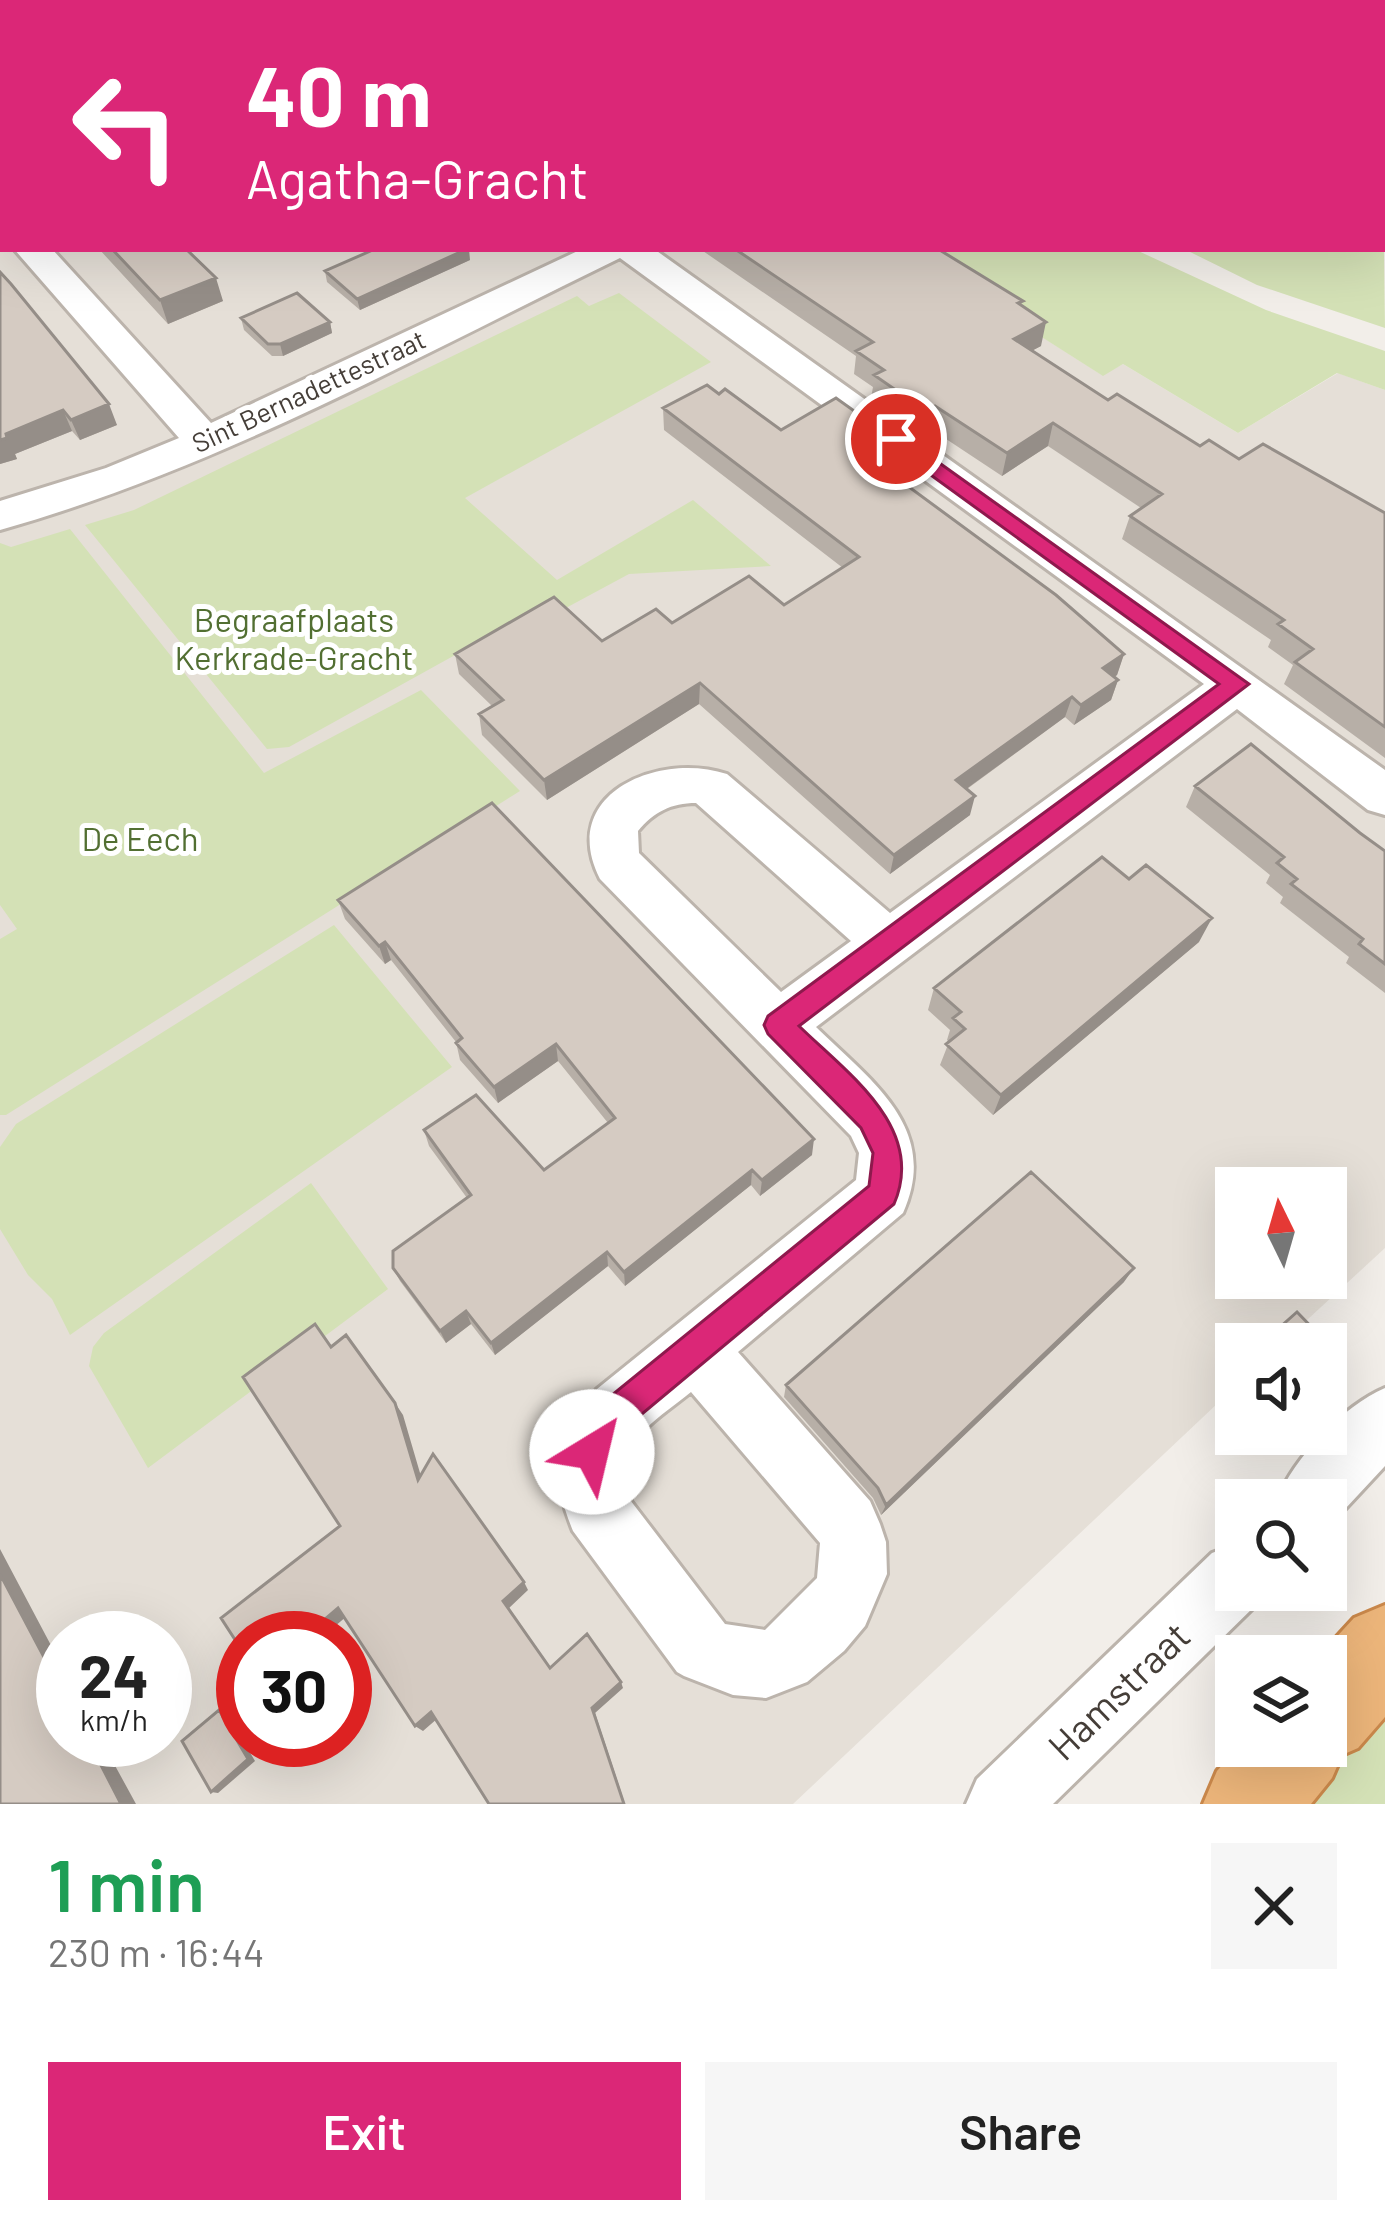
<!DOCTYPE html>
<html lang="en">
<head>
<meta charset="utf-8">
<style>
  body { margin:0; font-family:Barlow,sans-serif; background:#f6f6f6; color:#222; height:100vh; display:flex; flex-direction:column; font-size:45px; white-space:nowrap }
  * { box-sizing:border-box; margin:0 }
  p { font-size:39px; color:#767676 }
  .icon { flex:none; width:66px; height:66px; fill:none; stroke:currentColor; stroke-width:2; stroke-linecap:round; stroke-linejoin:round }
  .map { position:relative; height:1804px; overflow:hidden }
  .drawer { display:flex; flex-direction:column; background:#fff; flex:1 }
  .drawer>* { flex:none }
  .banner { position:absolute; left:0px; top:0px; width:1386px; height:252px; box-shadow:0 12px 48px #0002; background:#db2777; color:#fff; overflow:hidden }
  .needle { width:78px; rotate:355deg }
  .controls { position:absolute; left:1215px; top:1167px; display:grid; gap:24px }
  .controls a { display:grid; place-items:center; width:132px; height:132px; border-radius:0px; background:#fff; box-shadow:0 12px 48px #0002; font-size:60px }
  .speed { position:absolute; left:36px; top:1611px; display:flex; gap:24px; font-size:60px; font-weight:700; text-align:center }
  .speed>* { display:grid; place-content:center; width:156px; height:156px; border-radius:50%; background:#fff; box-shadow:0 12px 48px #0002; line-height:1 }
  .speed small { font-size:30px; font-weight:400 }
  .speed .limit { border:18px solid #d22; background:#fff; color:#111 }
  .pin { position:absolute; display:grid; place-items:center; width:102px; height:102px; color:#fff; margin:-51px; border:6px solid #fff; border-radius:50%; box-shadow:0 3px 12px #0007 }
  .me { position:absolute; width:132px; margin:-66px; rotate:36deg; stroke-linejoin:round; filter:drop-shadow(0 0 9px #0008) }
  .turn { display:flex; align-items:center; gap:42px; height:252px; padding:0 48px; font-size:54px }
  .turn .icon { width:156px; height:156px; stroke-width:2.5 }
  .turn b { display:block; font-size:84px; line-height:102px }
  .round { display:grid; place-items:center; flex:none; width:126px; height:126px; border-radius:0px; background:#f6f6f6 }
  .overview { display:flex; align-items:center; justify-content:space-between; height:204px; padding:0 48px }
  h1 { font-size:72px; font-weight:600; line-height:90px; color:#1e9e55 }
  .primary-button { display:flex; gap:24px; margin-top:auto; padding:24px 48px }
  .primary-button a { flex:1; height:138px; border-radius:0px; background:#db2777; color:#fff; font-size:48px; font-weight:600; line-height:138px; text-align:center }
  .primary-button a+a { background:#f6f6f6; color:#222 }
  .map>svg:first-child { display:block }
</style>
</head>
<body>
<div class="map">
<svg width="1385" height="1804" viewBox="0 0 1385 1804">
  <rect width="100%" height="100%" fill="#f2eee9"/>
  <path fill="#e5dfd7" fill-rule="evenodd" d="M 0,0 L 691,3 L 3,3 L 3,249 L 903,249 L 1102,375 L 1123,364 L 1238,433 L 1338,373 L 1385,390 L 1385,1248 L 1281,1344 L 1236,1344 L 1236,1386 L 793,1804 L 0,1804 ZM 1236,1188 L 1326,1188 L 1326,1278 L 1236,1278 ZM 63,1638 L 165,1638 L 165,1740 L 63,1740 ZM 243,1638 L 345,1638 L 345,1740 L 243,1740 Z"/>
  <path fill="#d4e1b6" d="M 1383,186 L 1385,328 L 1257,285 L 1184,249 L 1383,249 Z
    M 903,249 L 1134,249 L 1266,310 L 1385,351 L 1385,390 L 1337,373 L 1238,433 L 1123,364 L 1103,376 Z
    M 619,293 L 711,362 L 465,498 L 557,580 L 693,500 L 771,566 L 629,574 L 564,609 L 484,639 L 289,747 L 267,749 L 85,525 L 134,510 L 577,296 L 589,306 Z
    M 70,529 L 264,773 L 421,690 L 520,791 L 6,1115 L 0,1115 L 0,939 L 17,929 L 0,905 L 0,543 L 11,547 Z
    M 334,925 L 452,1067 L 70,1335 L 52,1299 L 28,1275 L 0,1229 L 0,1147 L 16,1124 Z
    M 311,1183 L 388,1289 L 148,1468 L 89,1366 L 93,1347 L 104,1333 Z
    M 1385,1709 L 1385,1804 L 1301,1804 Z"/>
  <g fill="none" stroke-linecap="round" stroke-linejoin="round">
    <g stroke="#bcb4ac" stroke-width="6">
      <path id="minor" d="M 266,0 L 299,0 L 301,3 L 268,3 Z
        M 0,203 L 3,203 L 3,226 L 0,226 Z
        M 14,249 L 52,249 L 211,423 L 582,249 L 654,249 L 1385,770 L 1385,815 L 1368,810 L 1237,709 L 816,1027 C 871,1081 941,1128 903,1213 L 738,1352 L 870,1501 L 880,1524 L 886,1542 L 887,1574 L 865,1626 L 844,1651 L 807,1682 L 766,1698 L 733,1695 L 684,1676 L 677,1672 L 573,1531 C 549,1472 554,1436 597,1389 L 856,1180 L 859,1153 L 851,1136 L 600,879 C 557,795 657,751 727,774 L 890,913 L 1204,684 L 620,258 C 418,356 217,469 0,530 L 0,501 L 106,468 L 179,438 ZM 696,803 L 851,941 L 781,992 L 639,853 L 638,831 C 654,812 671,803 696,803 ZM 691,1392 L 820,1543 L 817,1578 L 765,1630 L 725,1624 L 624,1492 C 612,1444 658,1419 691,1392 Z
        M 1385,1388 L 1385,1466 L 1332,1523 L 1326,1525 L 1326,1500 L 1277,1500 C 1294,1458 1343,1406 1385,1388 Z
        M 1236,1544 L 1236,1590 L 1264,1590 L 1260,1601 L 1053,1804 L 966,1804 L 977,1779 L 1212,1553 Z"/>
    </g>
    <g stroke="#ca884b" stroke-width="6">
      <path id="highway" d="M 1385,1605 L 1385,1717 L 1358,1748 L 1342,1755 L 1332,1778 L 1311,1804 L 1203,1804 L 1217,1771 L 1239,1746 L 1326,1746 L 1326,1656 L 1319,1656 L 1354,1618 Z"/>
    </g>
    <use href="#minor" fill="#fff" fill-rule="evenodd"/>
    <use href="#highway" fill="#ecb57a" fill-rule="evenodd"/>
  </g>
  <path fill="#b7afa7" d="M 347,0 L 697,0 L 697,3 L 352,3 Z
    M 99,249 L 186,249 L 223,301 L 168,324 Z
    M 700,249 L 938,249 L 1022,306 L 1041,346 L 1031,351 L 1108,400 L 1200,446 L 1239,459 L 1385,513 L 1385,758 L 1284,684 L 1293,665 L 1268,647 L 1271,640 L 1122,539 L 1130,516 L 1141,508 L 1048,446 L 1002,476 L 931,429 L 922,435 L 871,398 L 873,387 L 854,374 L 856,356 Z
    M 470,260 L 360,310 L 327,282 L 325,271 Z
    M 0,272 L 117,425 L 80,440 L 72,431 L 15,454 L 17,459 L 0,464 Z
    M 241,318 L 330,322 L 332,333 L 283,356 L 272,356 L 244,330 Z
    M 719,394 L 781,430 L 888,435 L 885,457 L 875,462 L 1124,654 L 1117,675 L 1114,677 L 1118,680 L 1111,700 L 1074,725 L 1065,717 L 967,789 L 970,815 L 890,874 L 699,704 L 547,800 L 482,735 L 479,714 L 492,706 L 459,674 L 455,654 L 602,641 L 672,623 L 784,605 L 843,568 L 664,430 L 663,408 Z
    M 1195,786 L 1360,833 L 1385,851 L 1385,993 L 1346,963 L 1349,957 L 1280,903 L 1283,897 L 1266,883 L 1270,875 L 1186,807 Z
    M 338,900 L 812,1155 L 760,1196 L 751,1185 L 625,1286 L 608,1266 L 495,1355 L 471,1324 L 446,1343 L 400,1281 L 393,1268 L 467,1198 L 429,1146 L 424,1130 L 544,1170 L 608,1123 L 558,1061 L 498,1103 L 460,1060 L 456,1042 L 391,960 L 385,964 L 345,919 Z
    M 1199,942 L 993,1115 L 940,1065 L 949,1042 L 947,1040 L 950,1030 L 928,1010 L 934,988 Z
    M 1124,1282 L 881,1515 L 873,1498 L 784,1397 L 786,1385 Z"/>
  <path fill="#958e88" d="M 469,249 L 470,260 L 360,310 L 357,299 Z
    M 216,278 L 223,301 L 168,324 L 160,300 Z
    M 330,322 L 332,333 L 283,356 L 280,344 Z
    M 1046,322 L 1041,346 L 1009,363 L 1014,339 Z
    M 109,404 L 117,425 L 80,440 L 71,420 Z
    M 935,406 L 931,429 L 922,435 L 926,411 Z
    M 63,410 L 72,431 L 15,454 L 17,459 L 0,464 L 0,440 L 6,434 Z
    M 1053,423 L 1048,446 L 1002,476 L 1007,453 Z
    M 888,435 L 885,457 L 858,473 L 860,451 Z
    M 1124,654 L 1117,675 L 1096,689 L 1103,668 Z
    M 1118,680 L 1111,700 L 1074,725 L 1081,705 Z
    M 700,683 L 699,704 L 547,800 L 544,780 Z
    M 1072,697 L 1065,717 L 951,800 L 956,780 Z
    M 975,796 L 970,815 L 890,874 L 894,855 Z
    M 1212,918 L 1199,942 L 993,1115 L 1001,1095 Z
    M 385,942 L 391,960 L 385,964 L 379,946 Z
    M 556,1044 L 558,1061 L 498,1103 L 494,1087 Z
    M 814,1139 L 812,1155 L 760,1196 L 762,1180 Z
    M 752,1170 L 751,1185 L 625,1286 L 624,1272 Z
    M 607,1252 L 608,1266 L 495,1355 L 491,1343 Z
    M 1134,1268 L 1124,1282 L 881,1515 L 886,1505 Z
    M 466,1311 L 471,1324 L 446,1343 L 440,1331 Z
    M 395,1403 L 403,1415 L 425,1490 L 418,1480 Z
    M 0,1549 L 63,1668 L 63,1693 L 0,1574 Z
    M 524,1582 L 528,1590 L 508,1609 L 503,1601 Z
    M 338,1608 L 347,1616 L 321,1638 L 303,1638 Z
    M 621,1682 L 623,1688 L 595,1713 L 625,1804 L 592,1708 Z
    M 219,1710 L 226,1712 L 255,1761 L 218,1793 L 211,1792 Z
    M 431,1712 L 438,1718 L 423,1731 L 415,1726 Z
    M 88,1740 L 101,1740 L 136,1804 L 121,1804 Z"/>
  <path fill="#d5cbc2" stroke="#958e88" stroke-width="3" d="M 0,0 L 233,0 L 237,3 L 3,3 L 3,131 L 0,128 Z
    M 376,0 L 686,0 L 679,3 L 380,3 Z
    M 112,249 L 186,249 L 216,278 L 160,300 Z
    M 375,249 L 467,249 L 357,299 L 325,271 Z
    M 735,249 L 938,249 L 1023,301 L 1018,303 L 1046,322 L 1014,339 L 1108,400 L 1117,394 L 1200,446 L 1209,440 L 1239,459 L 1263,444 L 1385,513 L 1385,727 L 1295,662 L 1313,649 L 1278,624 L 1284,620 L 1130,516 L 1162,494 L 1053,423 L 1007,453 L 935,406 L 926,411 L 874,375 L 884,370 L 856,351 L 873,342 Z
    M 0,272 L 11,284 L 109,404 L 71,420 L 63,410 L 6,434 L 7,438 L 0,440 Z
    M 297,293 L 330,322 L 280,344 L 268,344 L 241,318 Z
    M 707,385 L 719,394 L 725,389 L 781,430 L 836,398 L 888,435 L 860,451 L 1056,595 L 1124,654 L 1103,668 L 1118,680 L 1081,705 L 1072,697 L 956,780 L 975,796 L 894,855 L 700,683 L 544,780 L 479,714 L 503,700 L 455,654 L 554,597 L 602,641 L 656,609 L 672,623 L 749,576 L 784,605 L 859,557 L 663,408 Z
    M 1251,744 L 1360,833 L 1385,851 L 1385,964 L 1359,944 L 1363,939 L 1291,884 L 1297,879 L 1277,863 L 1284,857 L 1195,786 Z
    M 492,803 L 814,1139 L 762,1180 L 752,1170 L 624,1272 L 607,1252 L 491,1343 L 466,1311 L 440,1331 L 393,1268 L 393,1251 L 471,1195 L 424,1130 L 476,1095 L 544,1170 L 615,1118 L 556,1044 L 494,1087 L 456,1043 L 462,1038 L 385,942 L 379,946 L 338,900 Z
    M 1102,857 L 1129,879 L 1146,865 L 1212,918 L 1001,1095 L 946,1044 L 965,1029 L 953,1018 L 961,1012 L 934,988 Z
    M 1031,1172 L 1134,1268 L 886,1505 L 878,1488 L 786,1385 Z
    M 1297,1312 L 1324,1340 L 1320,1344 L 1261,1344 Z
    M 315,1324 L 331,1347 L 346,1335 L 395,1403 L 418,1480 L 433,1454 L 524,1582 L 503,1601 L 550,1668 L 587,1634 L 621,1682 L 592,1708 L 624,1804 L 489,1804 L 431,1712 L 415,1726 L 338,1608 L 303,1638 L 243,1638 L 243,1652 L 221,1618 L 340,1526 L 243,1377 Z
    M 0,1574 L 63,1693 L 63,1740 L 88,1740 L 121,1804 L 0,1804 Z
    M 219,1710 L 248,1759 L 211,1792 L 182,1741 Z"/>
  <path fill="#db2777" stroke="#8e194d" stroke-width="3" d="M 896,432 L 1249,684 L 799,1026 C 847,1073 927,1128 894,1204 L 631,1423 L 610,1446 L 604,1464 L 592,1469 L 580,1464 L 575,1452 L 583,1426 L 607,1399 L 869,1186 L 873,1153 L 861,1128 L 768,1034 L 764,1025 L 768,1016 L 1219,684 L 888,444 L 885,439 Z"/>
  <g text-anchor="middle" stroke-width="10" stroke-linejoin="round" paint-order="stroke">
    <g font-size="27" fill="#453e38" stroke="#fff">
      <text transform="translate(309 392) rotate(-25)" y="9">Sint Bernadettestraat</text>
    </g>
    <g font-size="33" fill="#526f32" stroke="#fff">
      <text x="294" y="632">Begraafplaats<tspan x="294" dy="38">Kerkrade-Gracht</tspan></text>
      <text x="140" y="851">De Eech</text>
    </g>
    <g font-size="39" fill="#453e38" stroke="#fff">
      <text transform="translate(1119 1691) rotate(-44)" y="14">Hamstraat</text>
    </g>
  </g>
</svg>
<div class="controls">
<a><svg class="needle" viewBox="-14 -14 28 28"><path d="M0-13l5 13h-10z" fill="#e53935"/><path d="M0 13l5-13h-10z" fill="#767676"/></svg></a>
<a><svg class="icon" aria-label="sound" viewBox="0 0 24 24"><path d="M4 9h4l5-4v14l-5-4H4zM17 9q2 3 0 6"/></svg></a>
<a><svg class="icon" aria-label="search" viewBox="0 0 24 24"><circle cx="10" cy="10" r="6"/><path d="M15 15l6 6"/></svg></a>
<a><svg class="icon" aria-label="layers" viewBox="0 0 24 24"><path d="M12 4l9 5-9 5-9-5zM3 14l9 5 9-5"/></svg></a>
</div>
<div class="speed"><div>24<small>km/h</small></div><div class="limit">30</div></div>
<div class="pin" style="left:896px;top:439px;background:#d93025"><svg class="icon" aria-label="arrive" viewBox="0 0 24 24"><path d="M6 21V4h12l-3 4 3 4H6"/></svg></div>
<svg class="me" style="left:592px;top:1452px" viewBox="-20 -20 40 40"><circle r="19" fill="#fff"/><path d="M0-13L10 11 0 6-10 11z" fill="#db2777"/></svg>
<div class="banner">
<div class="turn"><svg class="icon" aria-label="left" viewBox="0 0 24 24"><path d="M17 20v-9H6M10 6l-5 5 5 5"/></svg><div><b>40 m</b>Agatha-Gracht</div></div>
</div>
</div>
<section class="drawer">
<div class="overview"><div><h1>1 min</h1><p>230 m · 16:44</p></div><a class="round"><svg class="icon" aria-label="close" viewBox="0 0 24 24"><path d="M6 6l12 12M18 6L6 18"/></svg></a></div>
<div class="primary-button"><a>Exit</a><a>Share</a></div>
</section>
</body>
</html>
